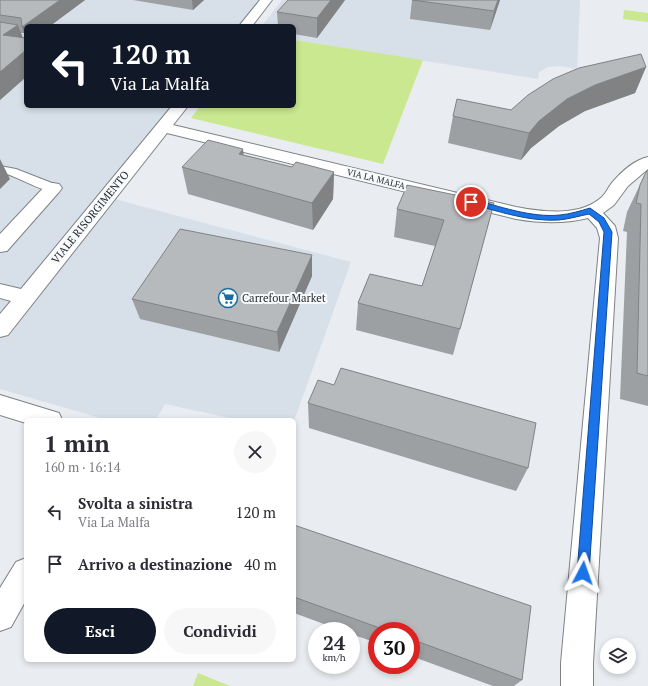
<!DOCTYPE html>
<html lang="it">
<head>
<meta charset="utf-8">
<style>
  body { margin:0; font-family:"PT Serif",serif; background:#f7f7f7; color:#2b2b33; height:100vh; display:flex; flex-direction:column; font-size:15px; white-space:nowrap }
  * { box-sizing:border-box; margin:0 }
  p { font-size:13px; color:#7c7c81 }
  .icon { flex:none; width:22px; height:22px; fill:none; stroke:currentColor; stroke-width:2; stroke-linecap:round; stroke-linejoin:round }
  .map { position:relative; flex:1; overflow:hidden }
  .side { position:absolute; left:24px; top:418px; width:272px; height:244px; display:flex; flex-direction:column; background:#fff; border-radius:6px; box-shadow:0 2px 6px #0003 }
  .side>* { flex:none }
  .guide { position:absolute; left:24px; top:24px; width:272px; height:84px; border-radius:6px; box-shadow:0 2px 6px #0003; background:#111827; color:#fff; overflow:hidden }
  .buttons { position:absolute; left:600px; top:638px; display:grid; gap:8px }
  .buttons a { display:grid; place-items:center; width:36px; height:36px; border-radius:50%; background:#fff; box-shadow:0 2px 6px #0003; font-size:20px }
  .speed { position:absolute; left:308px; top:622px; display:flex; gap:8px; font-size:20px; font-weight:700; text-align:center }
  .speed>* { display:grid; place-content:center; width:52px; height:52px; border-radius:50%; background:#fff; box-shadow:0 2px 6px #0003; line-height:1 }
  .speed small { font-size:10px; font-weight:400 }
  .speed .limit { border:6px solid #d22; background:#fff; color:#111 }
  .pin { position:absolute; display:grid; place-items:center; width:34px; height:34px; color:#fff; margin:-17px; border:2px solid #fff; border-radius:50%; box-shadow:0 1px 4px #0007 }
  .me { position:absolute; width:44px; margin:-22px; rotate:4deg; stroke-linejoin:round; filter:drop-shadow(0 0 3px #0008) }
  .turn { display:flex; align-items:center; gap:14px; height:84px; padding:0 20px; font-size:18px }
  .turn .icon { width:52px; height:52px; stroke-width:2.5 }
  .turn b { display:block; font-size:28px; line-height:34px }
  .round { display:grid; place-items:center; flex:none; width:42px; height:42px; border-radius:21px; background:#f7f7f7 }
  .overview { display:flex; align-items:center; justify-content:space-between; height:68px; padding:0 20px }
  h1 { font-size:24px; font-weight:700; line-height:30px }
  .cta { display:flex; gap:8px; margin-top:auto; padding:8px 20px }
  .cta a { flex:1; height:46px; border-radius:24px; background:#111827; color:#fff; font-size:16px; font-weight:700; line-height:46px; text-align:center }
  .cta a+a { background:#f7f7f7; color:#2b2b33 }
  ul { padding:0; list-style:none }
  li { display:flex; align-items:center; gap:12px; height:52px; padding:0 20px }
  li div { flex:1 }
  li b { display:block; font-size:15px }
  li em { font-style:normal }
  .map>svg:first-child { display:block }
</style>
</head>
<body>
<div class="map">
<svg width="648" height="686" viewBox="0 0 648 686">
  <rect width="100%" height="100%" fill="#e9ecf0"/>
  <path fill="#d7e0e9" d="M 0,0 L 262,0 L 240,26 L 26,26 L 26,106 L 175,106 L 0,320 Z
    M 282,0 L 580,0 L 577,69 L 560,66 L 548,67 L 539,72 L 538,79 L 294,40 L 294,26 L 262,26 Z
    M 107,197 L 351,262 L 294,421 L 239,420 L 165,404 L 156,420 L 107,420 L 0,389 L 0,329 Z"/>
  <path fill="#c9e88f" d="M 624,10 L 648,13 L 648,22 L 623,19 Z
    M 294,40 L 423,60 L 383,164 L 191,118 L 200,106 L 294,106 Z
    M 198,673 L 230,686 L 193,686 Z"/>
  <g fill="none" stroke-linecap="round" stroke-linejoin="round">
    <g stroke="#7f8284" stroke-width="2">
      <path id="service" d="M 0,166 L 16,169 L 57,185 L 59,188 L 57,191 C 44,194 16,175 0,172 Z"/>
    </g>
    <g stroke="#7f8284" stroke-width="2">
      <path id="minor" d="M 260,0 L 272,0 L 252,26 L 239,26 Z
        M 172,106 L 188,106 L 173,125 L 516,207 C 543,212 580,217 602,197 C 606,193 608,188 611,184 C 620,173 634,160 648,157 L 648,169 L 628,186 L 614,205 L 603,213 L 615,226 L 618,238 L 593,663 L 593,686 L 561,686 L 561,663 L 600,238 L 597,228 L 588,218 C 564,224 540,223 516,219 L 167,133 L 8,335 L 0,337 L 0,314 L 11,301 L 0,298 L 0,284 L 21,289 Z
        M 53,183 L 59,184 L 62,188 L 59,192 L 7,251 L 0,252 L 0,234 L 47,184 Z
        M 0,395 L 59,413 L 62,420 L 26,420 L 26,423 L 0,415 Z
        M 26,558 L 26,600 L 11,627 L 0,631 L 0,588 L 16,562 Z"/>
    </g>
    <use href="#service" fill="#fff" fill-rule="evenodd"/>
    <use href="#minor" fill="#fff" fill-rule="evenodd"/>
  </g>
  <path fill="#9da0a3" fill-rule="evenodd" d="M 0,0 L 85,0 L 50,26 L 26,26 L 26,77 L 0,100 ZM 21,33 L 24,33 L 26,38 L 22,38 Z
    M 133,0 L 204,0 L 193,10 Z
    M 288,0 L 345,0 L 317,38 L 294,34 L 294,26 L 278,26 L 277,12 Z
    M 412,0 L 500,0 L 490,30 L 410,19 Z
    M 646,67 L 635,93 L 585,111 L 559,126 L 531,148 L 521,160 L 448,143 L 453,116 L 511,110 Z
    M 244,155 L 292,167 L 334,172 L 333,199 L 313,230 L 188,194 L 182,167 Z
    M 648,170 L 648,406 L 620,399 L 627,232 L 623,231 L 627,212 L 646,172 Z
    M 494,203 L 453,355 L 356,330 L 358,303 L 422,286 L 435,246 L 394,237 L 397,209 Z
    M 312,255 L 312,276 L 279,352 L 140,319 L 132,299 Z
    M 308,403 L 528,468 L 516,491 L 309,428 Z
    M 294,525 L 522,680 L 514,686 L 493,686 L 411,656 L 411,631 L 377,631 L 377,643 L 351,634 L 351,631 L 343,631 L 294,613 Z"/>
  <path fill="#808284" d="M 60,0 L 85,0 L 50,26 L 26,26 L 26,39 L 22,27 Z
    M 192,0 L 204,0 L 193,10 Z
    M 331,0 L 345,0 L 317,38 L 317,18 Z
    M 498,0 L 500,0 L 490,30 L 494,11 Z
    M 18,25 L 25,44 L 3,35 Z
    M 26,50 L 26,77 L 0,100 L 0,72 Z
    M 646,67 L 635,93 L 585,111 L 559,126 L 531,148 L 521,160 L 529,133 L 539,121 L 567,99 L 595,85 Z
    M 243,149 L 246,176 L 239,154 Z
    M 0,159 L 10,179 L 0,189 Z
    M 334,172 L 333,199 L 313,230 L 312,203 Z
    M 312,255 L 312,276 L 279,352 L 277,332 Z"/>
  <path fill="#b7babd" stroke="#808284" d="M 0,0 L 60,0 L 22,27 L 21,18 L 0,15 Z
    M 288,0 L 331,0 L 317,18 L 277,12 Z
    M 412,0 L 498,0 L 494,11 Z
    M 0,22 L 18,25 L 3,35 L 26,38 L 26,50 L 0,72 Z
    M 641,54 L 646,67 L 595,85 L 567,99 L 539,121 L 529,133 L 453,116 L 457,99 L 511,110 L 528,95 L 553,79 L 579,68 Z
    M 208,140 L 243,149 L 239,154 L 292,167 L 296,162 L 334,172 L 312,203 L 182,167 Z
    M 648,170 L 648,376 L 637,373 L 641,204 L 636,203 L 640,185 L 646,172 Z
    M 407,185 L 494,203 L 460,329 L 358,303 L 370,274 L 422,286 L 444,220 L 397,209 Z
    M 180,229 L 312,255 L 277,332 L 132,299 Z
    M 341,368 L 536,423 L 528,468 L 308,403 L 318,380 L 334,385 Z
    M 294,525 L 531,606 L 522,680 L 411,639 L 411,631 L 388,631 L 294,597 Z"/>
  <path fill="#1a73e8" stroke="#114b97" d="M 471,199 C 499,206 531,218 560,215 C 570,214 580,211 590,208 L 604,218 L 612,232 L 589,573 L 588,577 L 583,579 L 579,577 L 577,573 L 604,232 L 599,222 L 589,214 C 579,216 569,219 559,220 C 529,222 497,211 468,203 L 468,200 Z"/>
  <defs>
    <g id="supermarket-ring" transform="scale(1)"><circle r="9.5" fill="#f7fafd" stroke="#1a6c9d" stroke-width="1.5"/><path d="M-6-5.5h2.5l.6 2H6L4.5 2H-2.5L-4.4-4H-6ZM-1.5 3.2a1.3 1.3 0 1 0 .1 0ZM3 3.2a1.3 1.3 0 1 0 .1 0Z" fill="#1a6c9d"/></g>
  </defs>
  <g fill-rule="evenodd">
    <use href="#supermarket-ring" x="228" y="298"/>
  </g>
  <g text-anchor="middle" stroke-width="4" stroke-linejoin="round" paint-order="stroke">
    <g font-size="9" fill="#28292a" stroke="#f7fafd">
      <text transform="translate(376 179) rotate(14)" y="3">VIA LA MALFA</text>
    </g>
    <g font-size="11" fill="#28292a" stroke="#f7fafd">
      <text transform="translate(90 217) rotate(-51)" y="4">VIALE RISORGIMENTO</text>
    </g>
    <g font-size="11" fill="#28292a" stroke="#f7fafd" text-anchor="start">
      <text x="242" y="302">Carrefour Market</text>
    </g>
  </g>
</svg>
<div class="buttons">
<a><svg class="icon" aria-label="layers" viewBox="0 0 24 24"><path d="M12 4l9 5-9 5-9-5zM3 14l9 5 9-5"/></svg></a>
</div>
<div class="speed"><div>24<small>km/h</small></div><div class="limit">30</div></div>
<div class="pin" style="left:471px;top:202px;background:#d93025"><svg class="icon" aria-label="arrive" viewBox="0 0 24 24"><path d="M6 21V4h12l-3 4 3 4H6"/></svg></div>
<svg class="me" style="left:583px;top:573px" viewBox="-20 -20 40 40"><path d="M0-17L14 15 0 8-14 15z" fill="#1a73e8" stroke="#fff" stroke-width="4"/></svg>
<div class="guide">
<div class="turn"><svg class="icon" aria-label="left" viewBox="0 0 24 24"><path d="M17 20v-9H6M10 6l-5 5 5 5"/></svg><div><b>120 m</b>Via La Malfa</div></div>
</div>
<section class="side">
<div class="overview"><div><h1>1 min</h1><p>160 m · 16:14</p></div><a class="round"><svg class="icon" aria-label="close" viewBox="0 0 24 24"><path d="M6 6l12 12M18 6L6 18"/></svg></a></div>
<ul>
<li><svg class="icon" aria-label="left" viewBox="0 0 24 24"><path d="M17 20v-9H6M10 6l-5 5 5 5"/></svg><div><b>Svolta a sinistra</b><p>Via La Malfa</p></div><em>120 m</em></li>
<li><svg class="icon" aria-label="arrive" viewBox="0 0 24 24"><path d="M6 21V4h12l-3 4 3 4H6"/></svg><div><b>Arrivo a destinazione</b></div><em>40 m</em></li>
</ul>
<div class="cta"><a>Esci</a><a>Condividi</a></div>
</section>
</div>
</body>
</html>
